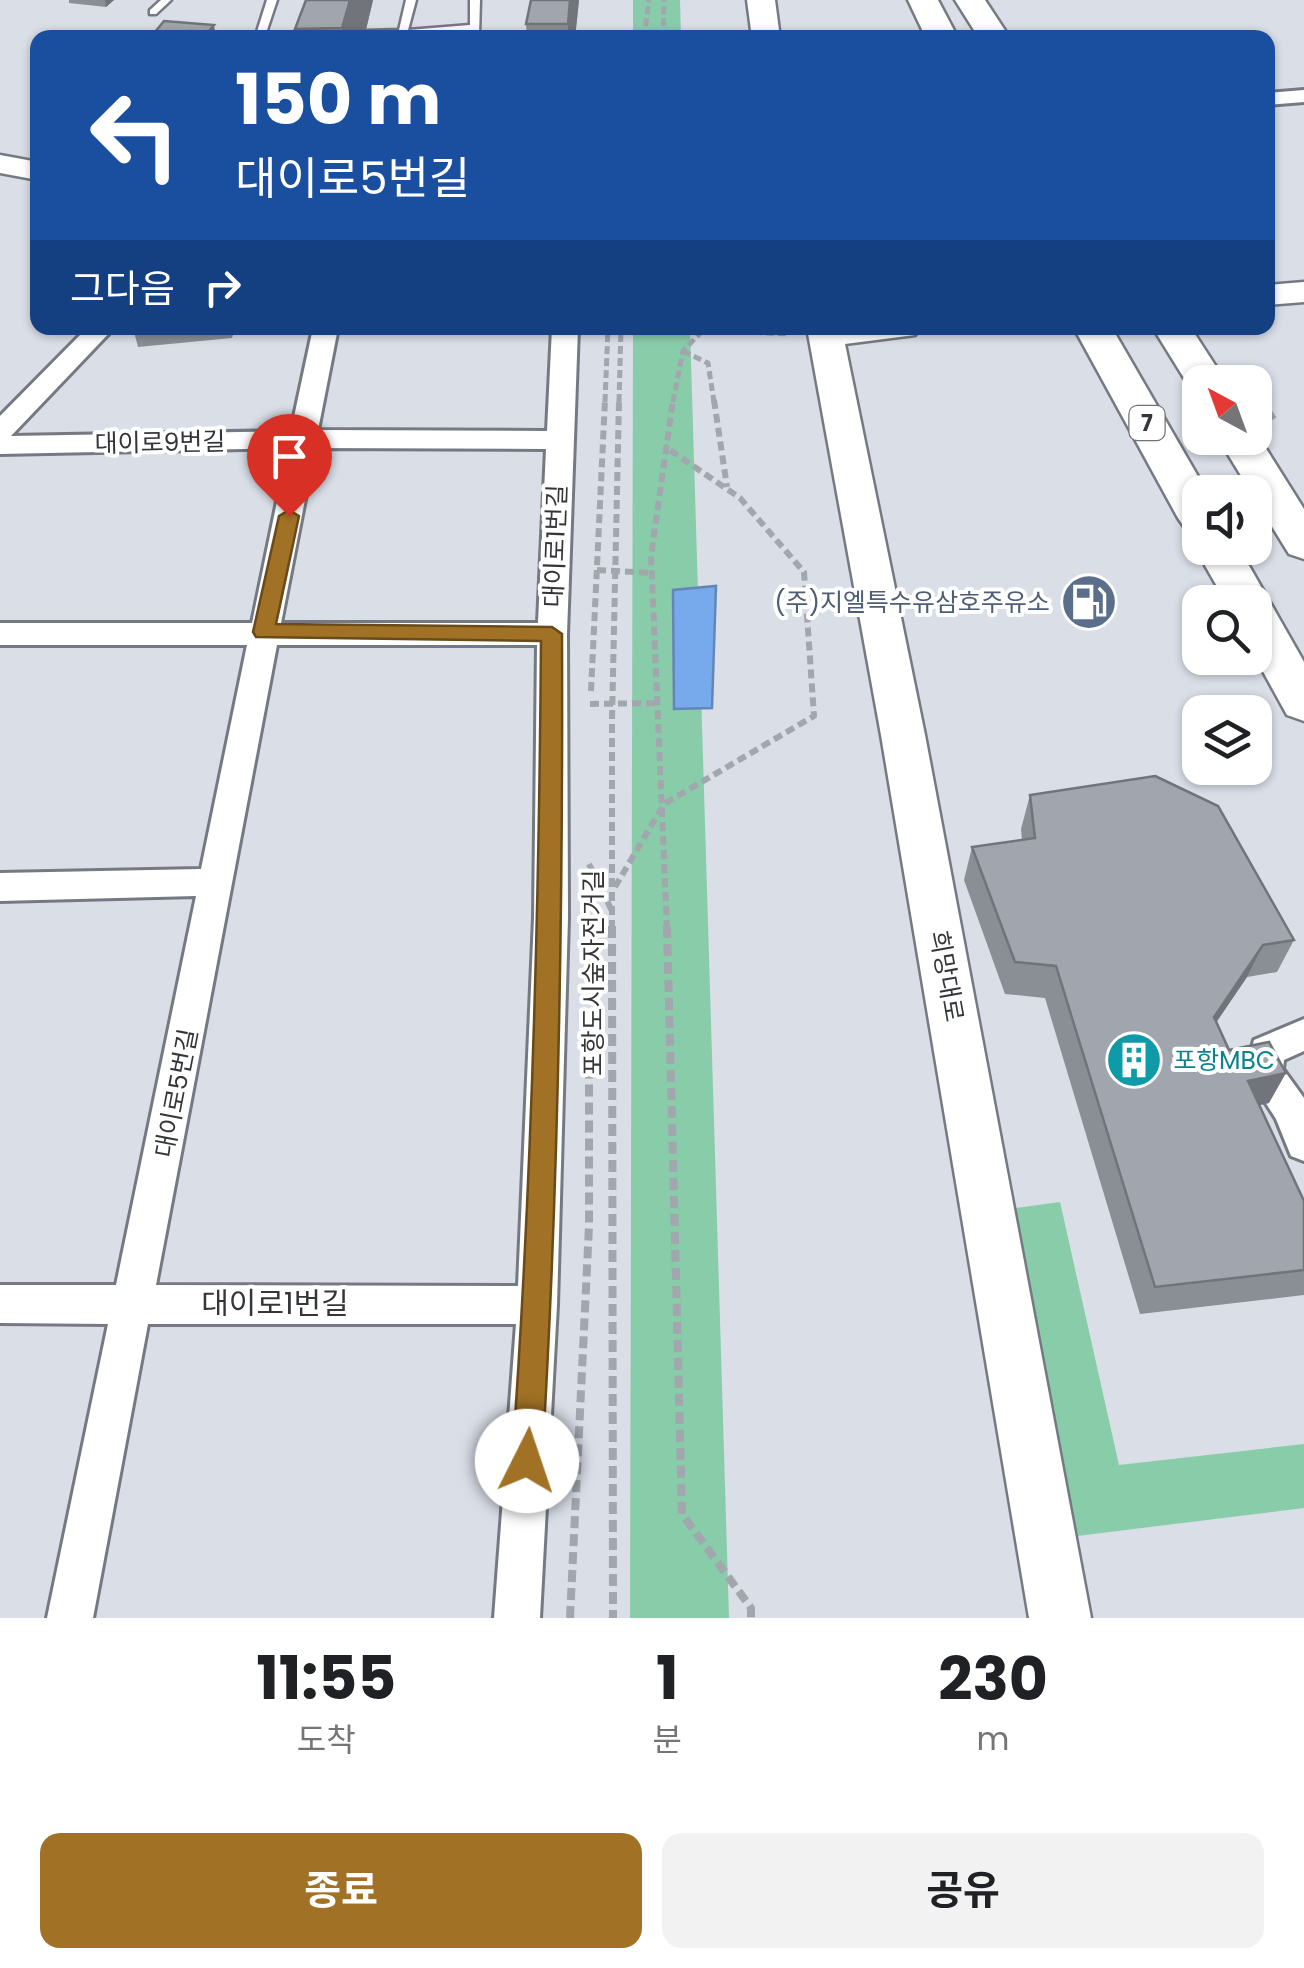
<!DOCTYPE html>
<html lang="ko">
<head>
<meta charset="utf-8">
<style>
  body { margin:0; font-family:Poppins,"Noto Sans KR",sans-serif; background:#f2f2f2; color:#202124; height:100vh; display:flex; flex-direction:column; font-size:38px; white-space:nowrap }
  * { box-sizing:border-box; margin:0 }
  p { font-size:32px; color:#757577 }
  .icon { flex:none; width:55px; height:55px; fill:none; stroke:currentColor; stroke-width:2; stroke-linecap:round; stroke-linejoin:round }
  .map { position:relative; height:1618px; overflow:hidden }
  .side { display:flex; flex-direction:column; background:#fff; flex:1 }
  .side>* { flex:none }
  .guide { position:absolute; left:30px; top:30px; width:1245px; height:305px; border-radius:20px; box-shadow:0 2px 8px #0004; background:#1a4fa0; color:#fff; overflow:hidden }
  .needle { width:65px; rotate:319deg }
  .tools { position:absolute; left:1182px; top:365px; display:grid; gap:20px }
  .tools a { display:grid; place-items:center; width:90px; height:90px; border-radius:20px; background:#fff; box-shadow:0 2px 8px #0004; font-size:50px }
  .pin { position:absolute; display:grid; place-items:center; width:85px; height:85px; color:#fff; margin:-102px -42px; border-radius:50% 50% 50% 0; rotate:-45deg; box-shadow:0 0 10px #0007 }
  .pin .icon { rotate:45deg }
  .me { position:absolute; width:110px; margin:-55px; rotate:4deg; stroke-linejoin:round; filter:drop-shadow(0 0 8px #0008) }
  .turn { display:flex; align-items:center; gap:35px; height:210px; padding:0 40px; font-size:45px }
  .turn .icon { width:130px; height:130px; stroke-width:2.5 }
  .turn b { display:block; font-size:70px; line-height:85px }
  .then { display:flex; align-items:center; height:95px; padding:0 40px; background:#0003; gap:20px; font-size:38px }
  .eta { display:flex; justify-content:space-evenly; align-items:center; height:170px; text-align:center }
  .eta b { font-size:60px; font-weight:700; line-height:70px }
  .button { display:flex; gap:20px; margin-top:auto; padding:20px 40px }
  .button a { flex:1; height:115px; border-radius:20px; background:#a17225; color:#fff; font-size:40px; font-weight:700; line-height:115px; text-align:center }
  .button a+a { background:#f2f2f2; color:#202124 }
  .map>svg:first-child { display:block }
</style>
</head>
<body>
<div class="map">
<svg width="1304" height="1618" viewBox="0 0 1304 1618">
  <rect width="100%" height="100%" fill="#d9dee7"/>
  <path fill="#89ccaa" d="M 633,0 L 680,0 L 681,37 L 633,37 Z
    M 633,328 L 690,328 L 729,1618 L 630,1618 Z
    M 1060,1202 L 1119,1465 L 1304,1444 L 1304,1508 L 1069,1537 L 1009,1209 Z"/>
  <path fill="#76aaed" stroke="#6287b7" stroke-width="2.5" d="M 716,586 L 712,708 L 674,709 L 673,590 Z"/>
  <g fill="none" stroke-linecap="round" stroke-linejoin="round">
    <g stroke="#757a82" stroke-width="5">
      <path id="lane" d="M 161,0 L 171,0 L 156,14 L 150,14 L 150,10 Z
        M 267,0 L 277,0 L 266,33 L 315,32 L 320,35 L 318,37 L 255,38 Z
        M 406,0 L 416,0 L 408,30 L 470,25 L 470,0 L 480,0 L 479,36 L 470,38 L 469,31 L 408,35 L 408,38 L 364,36 L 362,34 L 367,31 L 399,30 Z"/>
    </g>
    <g stroke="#757a82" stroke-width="6">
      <path id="street" d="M 1304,90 L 1304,102 L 1268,105 L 1268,93 Z
        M 87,328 L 114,328 L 11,436 L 291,431 L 313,328 L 338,328 L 318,430 L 547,431 L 552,328 L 578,328 L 567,634 L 568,918 L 557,1305 L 540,1618 L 494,1618 L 516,1324 L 148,1324 L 93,1618 L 47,1618 L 108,1324 L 0,1323 L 0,1285 L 116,1285 L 196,896 L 0,901 L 0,873 L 201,869 L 247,645 L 0,645 L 0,623 L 252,623 L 288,448 L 0,454 L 0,416 ZM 315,448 L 546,449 L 538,623 L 281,623 ZM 277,645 L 537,645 L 534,918 L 518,1286 L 156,1285 Z
        M 1304,1019 L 1304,1051 L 1284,1060 L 1283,1069 L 1304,1098 L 1304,1161 L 1291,1156 L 1276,1119 L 1246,1072 L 1254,1040 Z"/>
    </g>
    <g stroke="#757a82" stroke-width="5">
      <path id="secondary" d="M 747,0 L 775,0 L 780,38 L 752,38 Z
        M 0,155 L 38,162 L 38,180 L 0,173 Z
        M 1304,282 L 1304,302 L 1268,305 L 1268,285 Z
        M 807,328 L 920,328 L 915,335 L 845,344 L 925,735 L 1091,1618 L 1029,1618 L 881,735 Z"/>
    </g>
    <g stroke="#757a82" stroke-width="5">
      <path id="primary" d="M 908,0 L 938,0 L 958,38 L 926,38 Z
        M 955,0 L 985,0 L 1010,38 L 979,38 Z
        M 1074,328 L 1112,328 L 1207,492 L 1200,492 L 1200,532 L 1185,528 L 1178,518 Z
        M 1153,328 L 1191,328 L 1226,382 L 1200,382 L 1200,393 L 1192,391 Z
        M 1255,431 L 1304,509 L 1304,559 L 1289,554 L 1255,499 L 1255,492 L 1251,492 L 1218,438 L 1255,438 Z
        M 1200,540 L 1200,548 L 1239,548 L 1304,662 L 1304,721 L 1287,715 L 1255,657 L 1255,602 L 1226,602 L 1195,548 Z"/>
    </g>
    <path stroke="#a2a6ad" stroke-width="5" stroke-dasharray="8 4" stroke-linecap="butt" d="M 644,38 L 649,0
      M 663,38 L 664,0
      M 683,351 L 708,363 L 714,402
      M 1255,390 L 1263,402
      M 605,402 L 608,328
      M 619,402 L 621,328
      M 673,402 L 683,351 L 703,330 L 789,334"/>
    <path stroke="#a2a6ad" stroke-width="6" stroke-dasharray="9 5" stroke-linecap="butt" d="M 714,400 L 727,487
      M 1261,400 L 1276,422
      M 597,570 L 652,573
      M 591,691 L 605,400
      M 590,704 L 658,703
      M 589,864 L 612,911
      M 615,887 L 664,804 L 814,716 L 804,572 L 740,498 L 664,446
      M 612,929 L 612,720 L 619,400
      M 667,929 L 651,556 L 673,400"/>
    <path stroke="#a2a6ad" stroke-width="8" stroke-dasharray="12 6" stroke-linecap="butt" d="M 612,926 L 613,1618
      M 667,926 L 682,1514 L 751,1608 L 751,1618
      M 570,1618 L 589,1226 L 589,1033"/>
    <use href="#lane" fill="#fff" fill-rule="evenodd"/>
    <use href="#street" fill="#fff" fill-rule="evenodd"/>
    <use href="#secondary" fill="#fff" fill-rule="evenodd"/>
    <use href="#primary" fill="#fff" fill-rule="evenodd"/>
  </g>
  <path fill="#8a8f96" d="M 69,0 L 114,0 L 106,7 L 69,3 Z
    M 373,0 L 364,38 L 296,38 L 295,29 Z
    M 531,0 L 579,0 L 575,38 L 527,38 L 526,24 Z
    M 133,328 L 235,328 L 232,338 L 138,347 Z
    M 1030,795 L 1294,940 L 1277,972 L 1247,977 L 1216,1022 L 1229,1050 L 1269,1103 L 1260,1105 L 1304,1201 L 1304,1295 L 1140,1314 L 1045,998 L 1005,994 L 964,880 L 972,847 L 1022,840 L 1021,829 Z"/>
  <path fill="#71747a" d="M 105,0 L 114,0 L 106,7 Z
    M 350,0 L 373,0 L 364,38 L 344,38 L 342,28 Z
    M 570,0 L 579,0 L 575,38 L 568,38 L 568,24 Z
    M 214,25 L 216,38 L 203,38 Z
    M 1263,945 L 1247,977 L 1199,1048 L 1214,1017 Z
    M 1286,1073 L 1269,1103 L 1232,1111 L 1248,1081 Z"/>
  <path fill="#a1a6ae" stroke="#71747a" stroke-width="2.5" d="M 306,0 L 350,0 L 342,28 L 295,29 Z
    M 531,0 L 570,0 L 568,24 L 526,24 Z
    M 164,21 L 214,25 L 203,38 L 150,38 Z
    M 1155,776 L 1218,806 L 1294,940 L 1263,945 L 1214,1017 L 1229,1050 L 1269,1042 L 1286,1073 L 1248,1081 L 1304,1201 L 1304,1270 L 1155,1287 L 1056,966 L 1015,962 L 972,847 L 1035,838 L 1030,795 Z"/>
  <path fill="#a17225" stroke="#694a18" stroke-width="2.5" d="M 289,510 L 299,516 L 276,624 L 552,627 L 562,634 C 563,910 559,1186 542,1461 L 538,1472 L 527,1476 L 517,1472 L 512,1461 C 532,1188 539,915 541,641 L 256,637 L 253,632 L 279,516 Z"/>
  <defs>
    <g id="fuel-disc" transform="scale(2.875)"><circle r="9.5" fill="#5c6f8a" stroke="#fff"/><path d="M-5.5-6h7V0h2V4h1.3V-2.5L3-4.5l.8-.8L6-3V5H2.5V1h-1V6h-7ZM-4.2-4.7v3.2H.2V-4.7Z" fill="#fff"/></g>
    <g id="building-disc" transform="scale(2.875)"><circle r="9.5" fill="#0f9aa8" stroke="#fff"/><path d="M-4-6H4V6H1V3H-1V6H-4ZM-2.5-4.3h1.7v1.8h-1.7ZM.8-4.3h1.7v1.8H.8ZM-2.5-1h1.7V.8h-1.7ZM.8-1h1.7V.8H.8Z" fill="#fff"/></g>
  </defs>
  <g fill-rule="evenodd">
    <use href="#fuel-disc" x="1089" y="602"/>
    <use href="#building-disc" x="1134" y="1060"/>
  </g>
  <g text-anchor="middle" stroke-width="8" stroke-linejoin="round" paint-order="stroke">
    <rect fill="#fff" stroke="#717274" stroke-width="2.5" x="1129.5" y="406" width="35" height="34" rx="8"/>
    <g font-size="22" font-weight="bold" fill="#343639">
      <text x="1147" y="431">7</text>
    </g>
    <g font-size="25" fill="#343639" stroke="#fff">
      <text transform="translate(160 442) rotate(-1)" y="9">대이로9번길</text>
      <text transform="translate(555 546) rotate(-88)" y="9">대이로1번길</text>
      <text transform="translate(593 973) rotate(-90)" y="9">포항도시숲자전거길</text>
      <text transform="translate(947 976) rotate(80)" y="9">희망대로</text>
      <text transform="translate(176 1093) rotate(-79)" y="9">대이로5번길</text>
    </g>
    <g font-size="25" fill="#4e5e75" stroke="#fff" text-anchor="end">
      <text x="1050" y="611">(주)지엘특수유삼호주유소</text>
    </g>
    <g font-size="25" fill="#0d838f" stroke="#fff" text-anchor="start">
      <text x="1173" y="1069">포항MBC</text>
    </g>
    <g font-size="30" fill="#343639" stroke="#fff">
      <text x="275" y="1314">대이로1번길</text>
    </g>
  </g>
</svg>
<div class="tools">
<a><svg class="needle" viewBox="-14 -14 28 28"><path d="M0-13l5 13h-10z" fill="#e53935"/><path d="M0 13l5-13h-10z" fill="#757577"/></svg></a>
<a><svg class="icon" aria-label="sound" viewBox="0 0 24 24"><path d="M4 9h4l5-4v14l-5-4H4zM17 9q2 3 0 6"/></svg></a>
<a><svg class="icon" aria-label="search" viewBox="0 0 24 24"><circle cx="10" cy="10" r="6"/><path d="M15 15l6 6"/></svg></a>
<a><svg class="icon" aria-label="layers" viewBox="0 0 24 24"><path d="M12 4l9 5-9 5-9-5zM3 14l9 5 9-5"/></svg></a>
</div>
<div class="pin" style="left:289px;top:516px;background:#d93025"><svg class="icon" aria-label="arrive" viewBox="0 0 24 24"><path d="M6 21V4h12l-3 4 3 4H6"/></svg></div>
<svg class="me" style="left:527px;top:1461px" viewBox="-20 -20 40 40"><circle r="19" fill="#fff"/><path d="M0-13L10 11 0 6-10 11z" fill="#a17225"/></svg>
<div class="guide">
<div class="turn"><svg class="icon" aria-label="left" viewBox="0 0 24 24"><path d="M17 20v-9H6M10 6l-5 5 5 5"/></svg><div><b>150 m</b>대이로5번길</div></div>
<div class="then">그다음<svg class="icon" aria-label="right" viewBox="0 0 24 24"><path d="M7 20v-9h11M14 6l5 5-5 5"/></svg></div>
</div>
</div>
<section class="side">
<div class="eta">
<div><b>11:55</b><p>도착</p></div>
<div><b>1</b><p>분</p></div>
<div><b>230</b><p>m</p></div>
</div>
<div class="button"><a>종료</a><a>공유</a></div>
</section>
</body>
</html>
